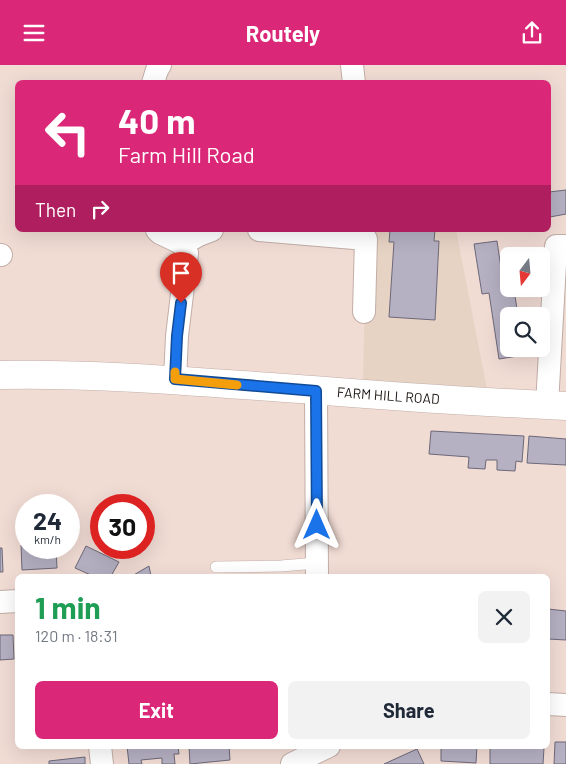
<!DOCTYPE html>
<html lang="en">
<head>
<meta charset="utf-8">
<style>
  body { margin:0; font-family:Barlow,sans-serif; background:#f2f2f3; color:#1f2937; height:100vh; display:flex; flex-direction:column; font-size:19px; white-space:nowrap }
  * { box-sizing:border-box; margin:0 }
  p { font-size:16px; color:#747a83 }
  .icon { flex:none; width:28px; height:28px; fill:none; stroke:currentColor; stroke-width:2; stroke-linecap:round; stroke-linejoin:round }
  .map { position:relative; flex:1; overflow:hidden }
  .sheet { position:absolute; left:15px; top:509px; width:535px; height:175px; display:flex; flex-direction:column; background:#fff; border-radius:8px; box-shadow:0 5px 20px #0002 }
  .sheet>* { flex:none }
  .top-card { position:absolute; left:15px; top:15px; width:536px; height:152px; border-radius:8px; box-shadow:0 5px 20px #0002; background:#db2777; color:#fff; overflow:hidden }
  .needle { width:32px; rotate:196deg }
  .buttons { position:absolute; left:500px; top:182px; display:grid; gap:10px }
  .buttons a { display:grid; place-items:center; width:50px; height:50px; border-radius:8px; background:#fff; box-shadow:0 5px 20px #0002; font-size:25px }
  .speed { position:absolute; left:15px; top:429px; display:flex; gap:10px; font-size:25px; font-weight:700; text-align:center }
  .speed>* { display:grid; place-content:center; width:65px; height:65px; border-radius:50%; background:#fff; box-shadow:0 5px 20px #0002; line-height:1 }
  .speed small { font-size:12px; font-weight:400 }
  .speed .limit { border:8px solid #d22; background:#fff; color:#111 }
  .pin { position:absolute; display:grid; place-items:center; width:42px; height:42px; color:#fff; margin:-51px -21px; border-radius:50% 50% 50% 0; rotate:-45deg; box-shadow:0 0 5px #0007 }
  .pin .icon { rotate:45deg }
  .me { position:absolute; width:55px; margin:-28px; rotate:0deg; stroke-linejoin:round; filter:drop-shadow(0 0 4px #0008) }
  .turn { display:flex; align-items:center; gap:18px; height:105px; padding:0 20px; font-size:22px }
  .turn .icon { width:65px; height:65px; stroke-width:2.5 }
  .turn b { display:block; font-size:35px; line-height:42px }
  .then { display:flex; align-items:center; height:48px; padding:0 20px; background:#0003; gap:10px; font-size:19px }
  .round { display:grid; place-items:center; flex:none; width:52px; height:52px; border-radius:8px; background:#f2f2f3 }
  .overview { display:flex; align-items:center; justify-content:space-between; height:85px; padding:0 20px }
  h1 { font-size:30px; font-weight:700; line-height:38px; color:#1e9e55 }
  .cta { display:flex; gap:10px; margin-top:auto; padding:10px 20px }
  .cta a { flex:1; height:58px; border-radius:8px; background:#db2777; color:#fff; font-size:20px; font-weight:700; line-height:58px; text-align:center }
  .cta a+a { background:#f2f2f3; color:#1f2937 }
  header { display:flex; justify-content:space-between; align-items:center; height:65px; padding:0 20px; background:#db2777; color:#fff; font-size:22px; font-weight:700 }
  .map>svg:first-child { display:block }
</style>
</head>
<body>
<header><svg class="icon" aria-label="menu" viewBox="0 0 24 24"><path d="M4 6h16M4 12h16M4 18h16"/></svg>Routely<svg class="icon" aria-label="share" viewBox="0 0 24 24"><path d="M12 15V3M7 8l5-5 5 5M5 13v7h14v-7"/></svg></header>
<div class="map">
<svg width="566" height="699" viewBox="0 0 566 699">
  <rect width="100%" height="100%" fill="#f1dcd4"/>
  <path fill="#e7d3c4" d="M 259,165 L 456,165 L 487,324 L 363,317 L 366,174 Z"/>
  <path fill="#b5b0c2" stroke="#6d6879" d="M 566,125 L 566,149 L 550,152 L 550,147 L 549,147 L 549,127 Z
    M 390,165 L 435,165 L 434,176 L 439,176 L 435,255 L 389,252 L 394,177 L 389,177 Z
    M 497,176 L 504,223 L 509,222 L 509,224 L 514,224 L 518,251 L 509,251 L 509,284 L 523,284 L 524,290 L 499,294 L 489,228 L 482,229 L 474,179 Z
    M 431,366 L 524,371 L 522,397 L 516,396 L 515,406 L 497,405 L 497,395 L 486,395 L 485,404 L 468,403 L 469,392 L 429,389 Z
    M 529,371 L 566,374 L 566,400 L 527,398 Z
    M 21,480 L 26,480 L 26,482 L 56,482 L 57,503 L 22,505 Z
    M 86,481 L 119,497 L 111,511 L 93,511 L 75,503 Z
    M 0,483 L 2,483 L 3,507 L 0,507 Z
    M 149,501 L 151,511 L 132,511 Z
    M 548,544 L 566,546 L 566,575 L 548,574 Z
    M 0,570 L 13,570 L 14,594 L 0,595 Z
    M 555,677 L 566,677 L 566,699 L 554,699 Z
    M 127,681 L 178,681 L 179,689 L 174,689 L 175,699 L 162,699 L 162,693 L 141,695 L 142,699 L 129,699 Z
    M 189,681 L 229,681 L 230,695 L 190,699 Z
    M 441,681 L 477,681 L 476,698 L 441,696 Z
    M 490,681 L 532,681 L 532,683 L 544,683 L 543,699 L 490,699 Z
    M 417,684 L 424,699 L 384,699 Z
    M 85,692 L 85,699 L 49,699 L 49,696 Z"/>
  <g fill="none" stroke-linecap="round" stroke-linejoin="round">
    <g stroke="#c2aea7" stroke-width="12">
      <path id="service" d="M 216,502 L 281,501 L 317,498"/>
    </g>
    <g stroke="#c2aea7" stroke-width="24">
      <path id="minor" d="M 352,0 L 354,18
        M 153,18 L 157,5 L 160,0
        M 157,165 L 160,168 L 183,179 L 187,188 L 177,271 L 175,315
        M 259,165 L 366,174 L 364,247
        M 183,179 L 199,170 L 212,165
        M 0,190 L 1,190
        M 316,326 L 317,511
        M 547,340 L 556,181 L 566,181
        M 0,537 L 18,536
        M 548,639 L 566,640
        M 100,681 L 102,699
        M 292,699 L 329,681"/>
    </g>
    <g stroke="#c2aea7" stroke-width="29">
      <g id="tertiary">
        <path id="s1" d="M 0,310 C 105,308 209,318 313,325 C 397,332 482,337 566,341"/>
      </g>
    </g>
    <use href="#service" stroke="#fff" stroke-width="11"/>
    <use href="#minor" stroke="#fff" stroke-width="22"/>
    <use href="#tertiary" stroke="#fff" stroke-width="28"/>
  </g>
  <g fill="none" stroke-linecap="round" stroke-linejoin="round">
    <g stroke="#114b97" stroke-width="12">
      <path id="route" d="M 181,238 L 177,271 L 175,314 L 316,326 L 317,460"/>
    </g>
    <use href="#route" stroke="#1a73e8" stroke-width="9"/>
    <path stroke="#f59e0b" stroke-width="9" d="M 175,307 L 175,314 L 237,320"/>
  </g>
  <g text-anchor="middle" stroke-width="4" stroke-linejoin="round" paint-order="stroke">
    <g font-size="14" fill="#1b1411" stroke="#fff">
      <text dy="5" stroke="none"><textPath href="#s1" startOffset="389">FARM HILL ROAD</textPath></text>
    </g>
  </g>
</svg>
<div class="buttons">
<a><svg class="needle" viewBox="-14 -14 28 28"><path d="M0-13l5 13h-10z" fill="#e53935"/><path d="M0 13l5-13h-10z" fill="#747a83"/></svg></a>
<a><svg class="icon" aria-label="search" viewBox="0 0 24 24"><circle cx="10" cy="10" r="6"/><path d="M15 15l6 6"/></svg></a>
</div>
<div class="speed"><div>24<small>km/h</small></div><div class="limit">30</div></div>
<div class="pin" style="left:181px;top:238px;background:#d93025"><svg class="icon" aria-label="arrive" viewBox="0 0 24 24"><path d="M6 21V4h12l-3 4 3 4H6"/></svg></div>
<svg class="me" style="left:317px;top:460px" viewBox="-20 -20 40 40"><path d="M0-17L14 15 0 8-14 15z" fill="#1a73e8" stroke="#fff" stroke-width="4"/></svg>
<div class="top-card">
<div class="turn"><svg class="icon" aria-label="left" viewBox="0 0 24 24"><path d="M17 20v-9H6M10 6l-5 5 5 5"/></svg><div><b>40 m</b>Farm Hill Road</div></div>
<div class="then">Then<svg class="icon" aria-label="right" viewBox="0 0 24 24"><path d="M7 20v-9h11M14 6l5 5-5 5"/></svg></div>
</div>
<section class="sheet">
<div class="overview"><div><h1>1 min</h1><p>120 m · 18:31</p></div><a class="round"><svg class="icon" aria-label="close" viewBox="0 0 24 24"><path d="M6 6l12 12M18 6L6 18"/></svg></a></div>
<div class="cta"><a>Exit</a><a>Share</a></div>
</section>
</div>
</body>
</html>
